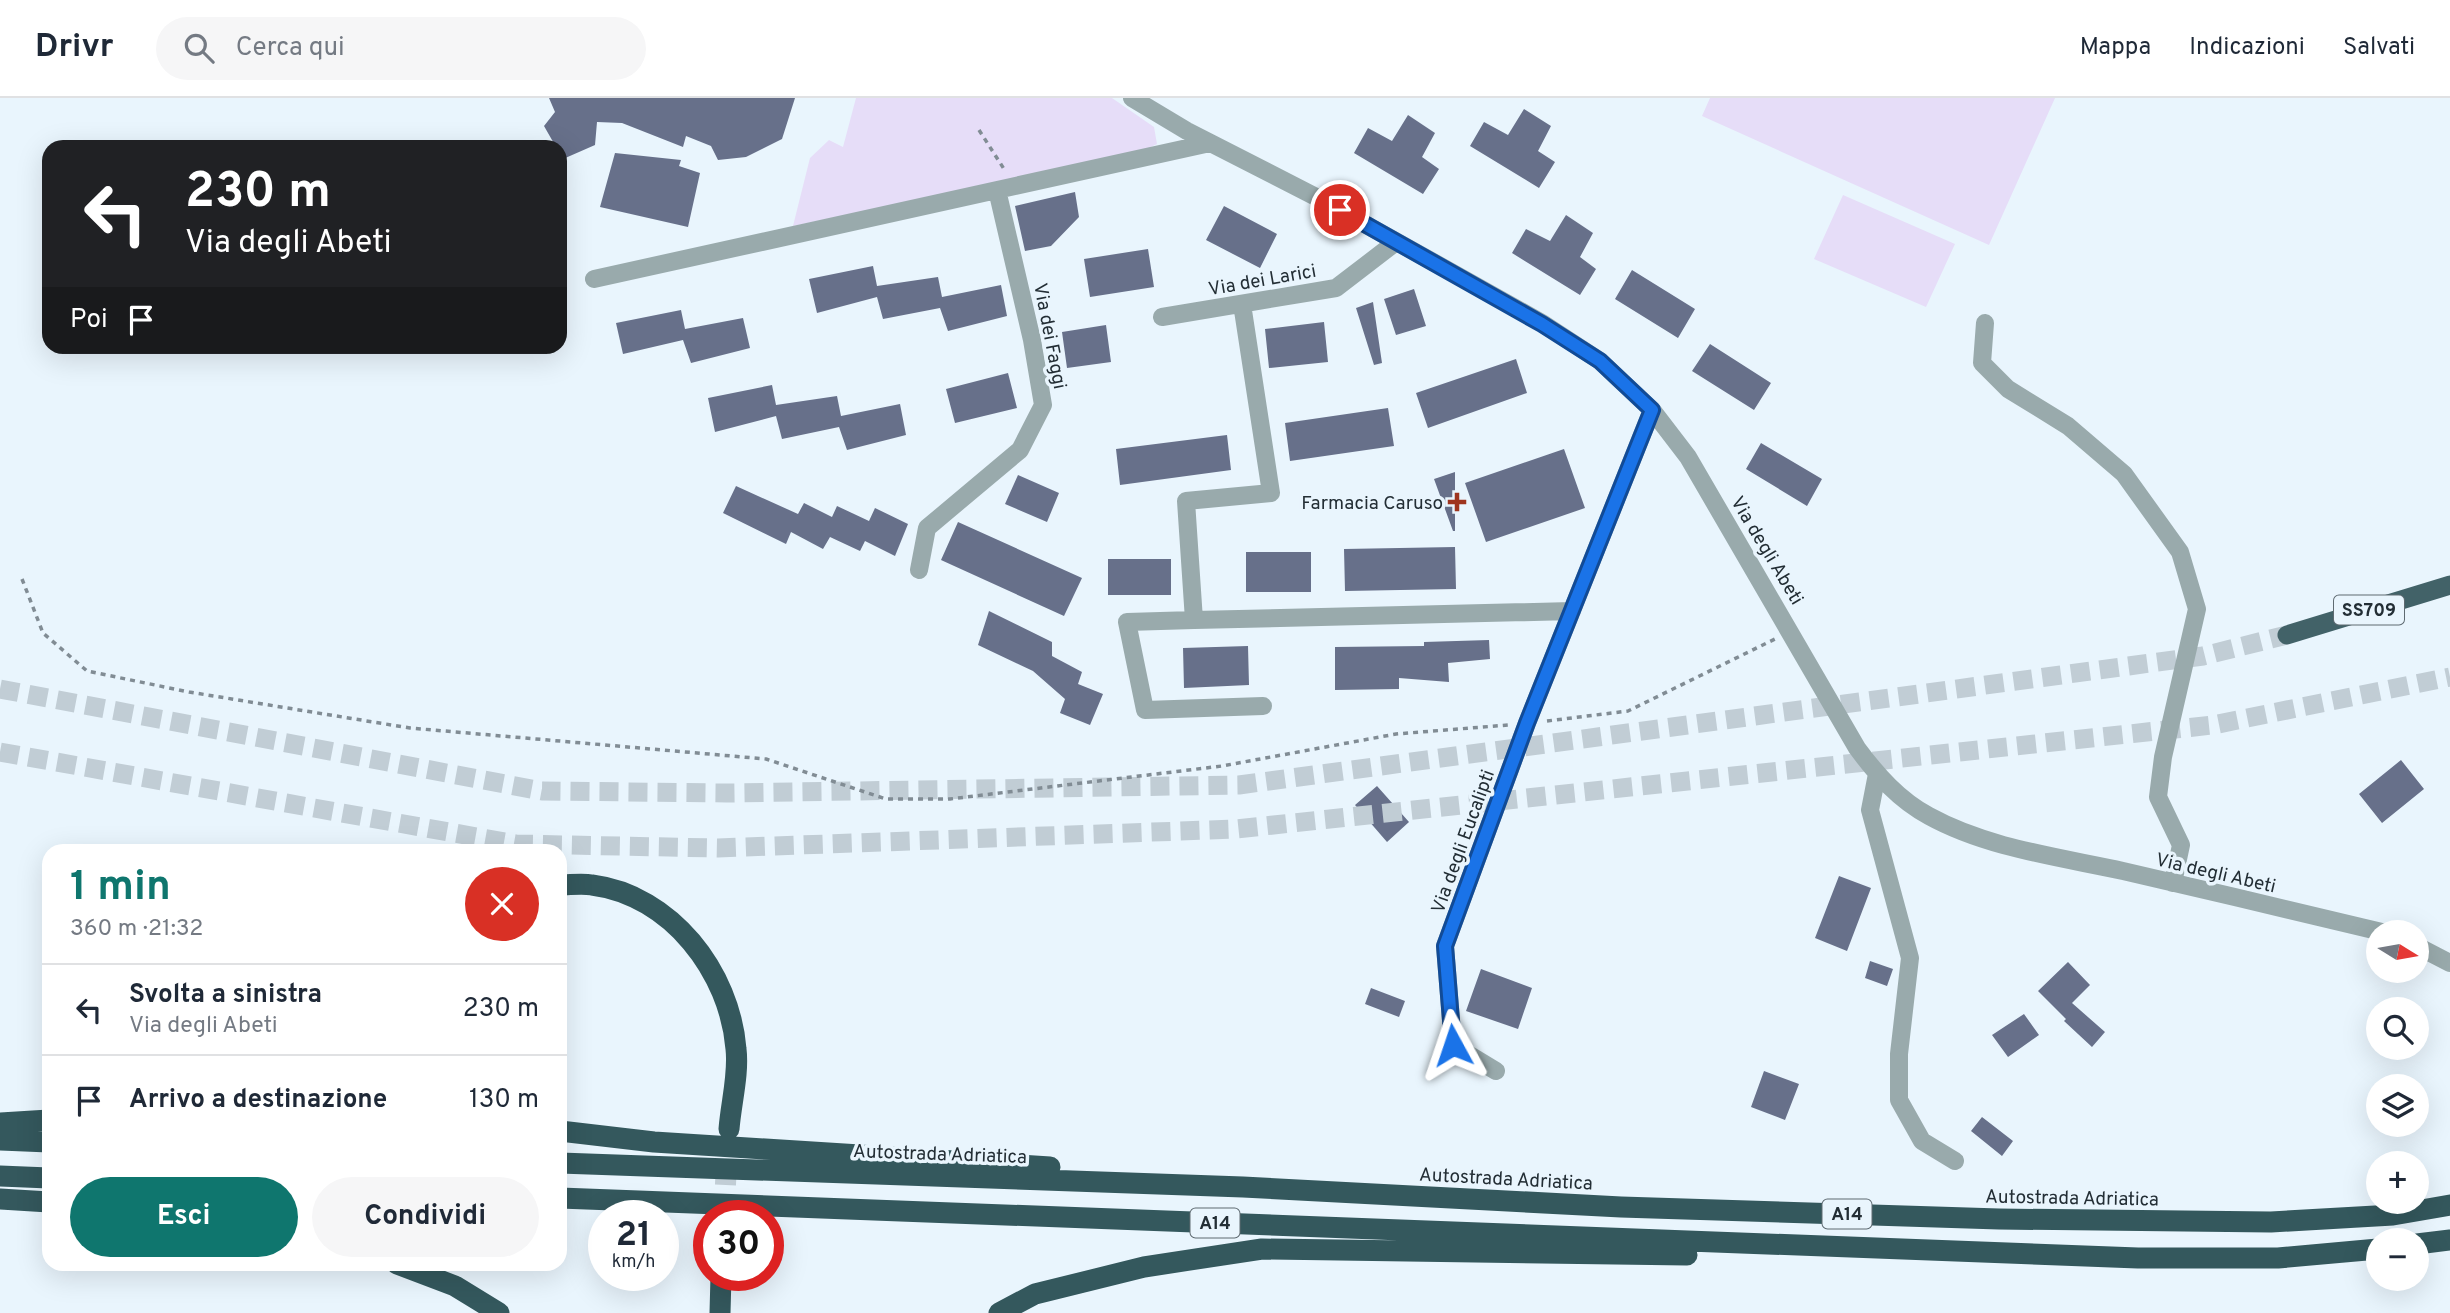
<!DOCTYPE html>
<html lang="it">
<head>
<meta charset="utf-8">
<style>
  body { margin:0; font-family:Overpass,sans-serif; background:#f6f6f7; color:#1f2937; height:100vh; display:flex; flex-direction:column; font-size:26px; white-space:nowrap }
  * { box-sizing:border-box; margin:0 }
  p { font-size:23px; color:#747a83 }
  .icon { flex:none; width:38px; height:38px; fill:none; stroke:currentColor; stroke-width:2; stroke-linecap:round; stroke-linejoin:round }
  .map { position:relative; flex:1; overflow:hidden }
  .sheet { position:absolute; left:42px; top:746px; width:525px; height:427px; display:flex; flex-direction:column; background:#fff; border-radius:21px; box-shadow:0 7px 28px #0002 }
  .sheet>* { flex:none }
  .banner { position:absolute; left:42px; top:42px; width:525px; height:214px; border-radius:21px; box-shadow:0 7px 28px #0002; background:#202124; color:#fff; overflow:hidden }
  .needle { width:46px; rotate:101deg }
  .fabs { position:absolute; left:2366px; top:822px; display:grid; gap:14px }
  .fabs a { display:grid; place-items:center; width:63px; height:63px; border-radius:50%; background:#fff; box-shadow:0 7px 28px #0002; font-size:35px }
  .speed { position:absolute; left:588px; top:1102px; display:flex; gap:14px; font-size:35px; font-weight:700; text-align:center }
  .speed>* { display:grid; place-content:center; width:91px; height:91px; border-radius:50%; background:#fff; box-shadow:0 7px 28px #0002; line-height:1 }
  .speed small { font-size:18px; font-weight:400 }
  .speed .limit { border:10px solid #d22; background:#fff; color:#111 }
  .pin { position:absolute; display:grid; place-items:center; width:60px; height:60px; color:#fff; margin:-30px; border:4px solid #fff; border-radius:50%; box-shadow:0 2px 7px #0007 }
  .me { position:absolute; width:77px; margin:-38px; rotate:355deg; stroke-linejoin:round; filter:drop-shadow(0 0 5px #0008) }
  .turn { display:flex; align-items:center; gap:24px; height:147px; padding:0 28px; font-size:32px }
  .turn .icon { width:91px; height:91px; stroke-width:2.5 }
  .turn b { display:block; font-size:49px; line-height:60px }
  .then { display:flex; align-items:center; height:66px; padding:0 28px; background:#0003; gap:14px; font-size:26px }
  .round { display:grid; place-items:center; flex:none; width:74px; height:74px; border-radius:37px; background:#f6f6f7 }
  .headline { display:flex; align-items:center; justify-content:space-between; height:119px; padding:0 28px }
  h1 { font-size:42px; font-weight:700; line-height:52px; color:#0f766e }
  .button { display:flex; gap:14px; margin-top:auto; padding:14px 28px }
  .button a { flex:1; height:80px; border-radius:42px; background:#0f766e; color:#fff; font-size:28px; font-weight:700; line-height:80px; text-align:center }
  .button a+a { background:#f6f6f7; color:#1f2937 }
  ul { padding:0; list-style:none }
  li { display:flex; align-items:center; gap:21px; height:91px; padding:0 28px; border-top:2px solid #e0e1e3 }
  li div { flex:1 }
  li b { display:block; font-size:26px }
  li em { font-style:normal }
  header { display:flex; align-items:center; gap:42px; box-sizing:border-box; height:98px; padding:0 35px; background:#fff; border-bottom:2px solid #e0e1e3 }
  header strong { font-size:33px }
  nav { display:flex; gap:38px; margin-inline-start:auto; font-size:24px }
  .search { width:490px; height:63px; background:#f6f6f7; display:flex; align-items:center; gap:18px; box-sizing:border-box; padding:0 24px; border-radius:38px; color:#747a83; font-size:26px }
  .map>svg:first-child { display:block }
</style>
</head>
<body>
<header>
<strong>Drivr</strong>
<div class="search"><svg class="icon" aria-label="search" viewBox="0 0 24 24"><circle cx="10" cy="10" r="6"/><path d="M15 15l6 6"/></svg>Cerca qui</div>
<nav><a>Mappa</a><a>Indicazioni</a><a>Salvati</a></nav>
</header>
<div class="map">
<svg width="2450" height="1215" viewBox="0 0 2450 1215">
  <rect width="100%" height="100%" fill="#e9f5fd"/>
  <path fill="#e6ddf8" d="M 856,0 L 1112,0 L 1154,29 L 1157,46 L 1132,58 L 793,128 L 810,60 L 829,42 L 843,49 Z
    M 1710,0 L 2055,0 L 1989,147 L 1702,18 Z
    M 1843,97 L 1955,146 L 1926,209 L 1814,161 Z"/>
  <path fill="#67708a" d="M 549,0 L 795,0 L 782,41 L 746,59 L 718,62 L 711,48 L 686,38 L 683,49 L 622,25 L 597,24 L 595,47 L 563,61 L 560,49 L 556,49 L 544,28 L 555,14 Z
    M 1524,11 L 1551,28 L 1538,53 L 1555,64 L 1539,90 L 1470,48 L 1484,24 L 1508,37 Z
    M 1408,17 L 1435,35 L 1422,59 L 1439,71 L 1423,96 L 1354,55 L 1368,30 L 1392,43 Z
    M 615,55 L 681,62 L 679,68 L 700,75 L 688,129 L 600,109 Z
    M 1075,94 L 1079,119 L 1051,148 L 1025,153 L 1015,108 Z
    M 1224,108 L 1277,136 L 1260,170 L 1206,142 Z
    M 1566,117 L 1593,135 L 1580,159 L 1596,171 L 1580,197 L 1512,155 L 1526,131 L 1550,143 Z
    M 1148,151 L 1154,189 L 1090,199 L 1084,161 Z
    M 873,168 L 877,188 L 938,179 L 942,199 L 1001,187 L 1007,218 L 948,233 L 940,210 L 883,221 L 877,199 L 817,215 L 809,181 Z
    M 1632,172 L 1695,211 L 1678,240 L 1615,201 Z
    M 1414,191 L 1426,228 L 1396,237 L 1384,201 Z
    M 1373,204 L 1382,265 L 1374,267 L 1356,210 Z
    M 681,212 L 685,231 L 743,220 L 750,250 L 691,265 L 683,242 L 623,256 L 616,225 Z
    M 1324,224 L 1328,264 L 1269,270 L 1265,231 Z
    M 1106,227 L 1111,264 L 1067,270 L 1062,234 Z
    M 1710,246 L 1771,285 L 1754,312 L 1692,273 Z
    M 1516,261 L 1527,295 L 1428,330 L 1416,295 Z
    M 1008,275 L 1017,310 L 955,325 L 946,291 Z
    M 772,287 L 776,307 L 837,298 L 841,318 L 900,306 L 906,337 L 847,352 L 839,329 L 782,341 L 776,318 L 715,334 L 708,300 Z
    M 1388,310 L 1394,348 L 1290,363 L 1285,325 Z
    M 1227,337 L 1231,372 L 1120,387 L 1116,351 Z
    M 1761,345 L 1822,381 L 1807,408 L 1746,371 Z
    M 1564,351 L 1585,410 L 1486,444 L 1465,385 Z
    M 1455,374 L 1455,433 L 1453,433 L 1434,381 Z
    M 1018,377 L 1059,395 L 1047,424 L 1005,406 Z
    M 736,388 L 798,416 L 804,405 L 832,419 L 837,408 L 869,423 L 875,410 L 908,426 L 895,458 L 865,443 L 860,453 L 830,439 L 823,451 L 791,434 L 786,446 L 723,415 Z
    M 958,424 L 1082,480 L 1064,518 L 941,462 Z
    M 1455,449 L 1456,491 L 1345,493 L 1344,451 Z
    M 1246,454 L 1311,454 L 1311,494 L 1246,494 Z
    M 1108,461 L 1171,461 L 1171,497 L 1108,497 Z
    M 989,513 L 1052,544 L 1052,558 L 1082,574 L 1078,586 L 1103,596 L 1090,627 L 1060,615 L 1065,601 L 1033,573 L 978,547 Z
    M 1489,542 L 1490,561 L 1448,565 L 1449,584 L 1399,580 L 1399,591 L 1335,592 L 1335,549 L 1424,548 L 1424,544 Z
    M 1248,548 L 1249,587 L 1184,590 L 1183,550 Z
    M 2401,662 L 2424,691 L 2382,725 L 2359,696 Z
    M 1377,688 L 1409,724 L 1387,744 L 1355,707 Z
    M 1839,778 L 1871,790 L 1847,853 L 1815,840 Z
    M 1870,863 L 1893,871 L 1887,888 L 1865,880 Z
    M 2068,864 L 2090,887 L 2072,905 L 2105,934 L 2092,949 L 2064,923 L 2066,921 L 2038,893 Z
    M 1481,871 L 1532,890 L 1518,931 L 1466,913 Z
    M 1371,890 L 1405,903 L 1399,919 L 1365,906 Z
    M 2024,916 L 2039,937 L 2008,959 L 1992,937 Z
    M 1764,973 L 1799,986 L 1785,1022 L 1751,1009 Z
    M 1982,1019 L 2013,1043 L 2002,1058 L 1971,1033 Z"/>
  <g fill="none" stroke-linecap="round" stroke-linejoin="round">
    <path stroke="#c1cdd5" stroke-width="19" stroke-dasharray="19 10" stroke-linecap="butt" d="M 0,591 L 542,693 L 727,695 L 1239,687 L 2203,558 L 2287,537
      M 0,654 L 516,746 L 718,750 L 1236,731 L 2213,627 L 2450,579"/>
    <path stroke="#c1cdd5" stroke-width="21" stroke-dasharray="21 10" stroke-linecap="butt" d="M 724,1118 L 727,1054"/>
    <path stroke="#818c94" stroke-width="3.5" stroke-dasharray="5 5" stroke-linecap="butt" d="M 979,32 L 1004,71
      M 22,481 L 43,535 L 87,573 L 189,594 L 410,630 L 766,661 L 886,701 L 950,701 L 1222,668 L 1396,636 L 1508,627
      M 1547,623 L 1628,613 L 1775,541"/>
    <path stroke="#99aaac" stroke-width="18" d="M 1132,0 L 1187,33 L 1318,100 L 1469,184 L 1542,225 L 1600,263 L 1652,312 L 1688,359 L 1857,650 C 1877,677 1899,702 1929,718 C 1987,750 2059,759 2123,773 C 2211,793 2298,814 2386,835
      M 594,181 L 1210,45
      M 1242,206 L 1271,395 L 1186,403 L 1194,522 L 1572,513
      M 1162,219 L 1336,190 L 1396,144
      M 1985,225 L 1982,265 L 2008,291 L 2068,328 L 2124,376 L 2180,454 L 2197,511 L 2163,659 L 2158,699 L 2181,747 L 2173,785
      M 919,472 L 927,430 L 1020,352 L 1043,307 L 1032,242 L 997,92
      M 1194,522 L 1127,524 L 1145,612 L 1263,608
      M 1877,676 L 1870,712 L 1910,860 L 1899,956 L 1899,1002 L 1922,1043 L 1955,1063
      M 2417,848 L 2450,865
      M 1496,973 L 1453,947 L 1445,848 L 1527,625 L 1652,312"/>
    <path stroke="#426268" stroke-width="19" d="M 2287,537 L 2450,487"/>
    <path stroke="#34585d" stroke-width="21" d="M 560,787 C 570,787 582,785 592,787 C 671,797 730,874 736,951 C 739,976 731,1005 729,1031
      M 0,1025 L 49,1022
      M 560,1033 L 654,1044 L 1050,1069
      M 0,1042 L 49,1044
      M 560,1065 L 1243,1089 L 1621,1109 L 1999,1121 L 2271,1124 L 2393,1117 L 2450,1107
      M 0,1078 L 49,1080
      M 560,1100 L 2138,1160 L 2278,1160 L 2378,1151
      M 0,1101 L 49,1104
      M 2417,1146 L 2450,1142
      M 397,1166 L 455,1188 L 499,1215
      M 720,1215 L 721,1178
      M 999,1215 L 1035,1196 L 1144,1169 L 1262,1151 L 1687,1157"/>
  </g>
  <g fill="none" stroke-linecap="round" stroke-linejoin="round">
    <g stroke="#114b97" stroke-width="18">
      <path id="route" d="M 1340,112 L 1542,226 L 1600,263 L 1652,312 L 1527,625 L 1445,848 L 1453,947"/>
    </g>
    <use href="#route" stroke="#1a73e8" stroke-width="12"/>
  </g>
  <path fill="#9e351f" stroke="#e9f5fd" stroke-width="2.5" d="M1453.5 393.5h7v7h7v7h-7v7h-7v-7h-7v-7h7z"/>
  <g text-anchor="middle" stroke-width="7" stroke-linejoin="round" paint-order="stroke">
    <g fill="#e9f5fd" stroke="#5e6a71" stroke-width="2">
      <rect x="2334" y="497.5" width="70" height="29" rx="5"/>
      <rect x="1822.5" y="1101.5" width="49" height="29" rx="5"/>
      <rect x="1190.5" y="1110.5" width="49" height="29" rx="5"/>
    </g>
    <g font-size="18" font-weight="bold" fill="#232e35">
      <text x="2369" y="518">SS709</text>
      <text x="1847" y="1122">A14</text>
      <text x="1215" y="1131">A14</text>
    </g>
    <g font-size="19" fill="#232e35" stroke="#e9f5fd">
      <text transform="translate(1262 181) rotate(-10)" y="7">Via dei Larici</text>
      <text transform="translate(1051 238) rotate(79)" y="7">Via dei Faggi</text>
      <text transform="translate(1768 452) rotate(59)" y="7">Via degli Abeti</text>
      <text transform="translate(1462 743) rotate(-70)" y="7">Via degli Eucalipti</text>
      <text transform="translate(2216 774) rotate(13)" y="7">Via degli Abeti</text>
      <text transform="translate(940 1055) rotate(2)" y="7">Autostrada Adriatica</text>
      <text transform="translate(1506 1080) rotate(3)" y="7">Autostrada Adriatica</text>
      <text transform="translate(2072 1099) rotate(1)" y="7">Autostrada Adriatica</text>
    </g>
    <g font-size="19" fill="#232e35" stroke="#e9f5fd" text-anchor="end">
      <text x="1443" y="411">Farmacia Caruso</text>
    </g>
  </g>
</svg>
<div class="fabs">
<a><svg class="needle" viewBox="-14 -14 28 28"><path d="M0-13l5 13h-10z" fill="#e53935"/><path d="M0 13l5-13h-10z" fill="#747a83"/></svg></a>
<a><svg class="icon" aria-label="search" viewBox="0 0 24 24"><circle cx="10" cy="10" r="6"/><path d="M15 15l6 6"/></svg></a>
<a><svg class="icon" aria-label="layers" viewBox="0 0 24 24"><path d="M12 4l9 5-9 5-9-5zM3 14l9 5 9-5"/></svg></a>
<a>+</a>
<a>−</a>
</div>
<div class="speed"><div>21<small>km/h</small></div><div class="limit">30</div></div>
<div class="pin" style="left:1340px;top:112px;background:#d93025"><svg class="icon" aria-label="arrive" viewBox="0 0 24 24"><path d="M6 21V4h12l-3 4 3 4H6"/></svg></div>
<svg class="me" style="left:1453px;top:947px" viewBox="-20 -20 40 40"><path d="M0-17L14 15 0 8-14 15z" fill="#1a73e8" stroke="#fff" stroke-width="4"/></svg>
<div class="banner">
<div class="turn"><svg class="icon" aria-label="left" viewBox="0 0 24 24"><path d="M17 20v-9H6M10 6l-5 5 5 5"/></svg><div><b>230 m</b>Via degli Abeti</div></div>
<div class="then">Poi<svg class="icon" aria-label="arrive" viewBox="0 0 24 24"><path d="M6 21V4h12l-3 4 3 4H6"/></svg></div>
</div>
<section class="sheet">
<div class="headline"><div><h1>1 min</h1><p>360 m · 21:32</p></div><a class="round" style="background:#d93025;color:#fff"><svg class="icon" aria-label="close" viewBox="0 0 24 24"><path d="M6 6l12 12M18 6L6 18"/></svg></a></div>
<ul>
<li><svg class="icon" aria-label="left" viewBox="0 0 24 24"><path d="M17 20v-9H6M10 6l-5 5 5 5"/></svg><div><b>Svolta a sinistra</b><p>Via degli Abeti</p></div><em>230 m</em></li>
<li><svg class="icon" aria-label="arrive" viewBox="0 0 24 24"><path d="M6 21V4h12l-3 4 3 4H6"/></svg><div><b>Arrivo a destinazione</b></div><em>130 m</em></li>
</ul>
<div class="button"><a>Esci</a><a>Condividi</a></div>
</section>
</div>
</body>
</html>
